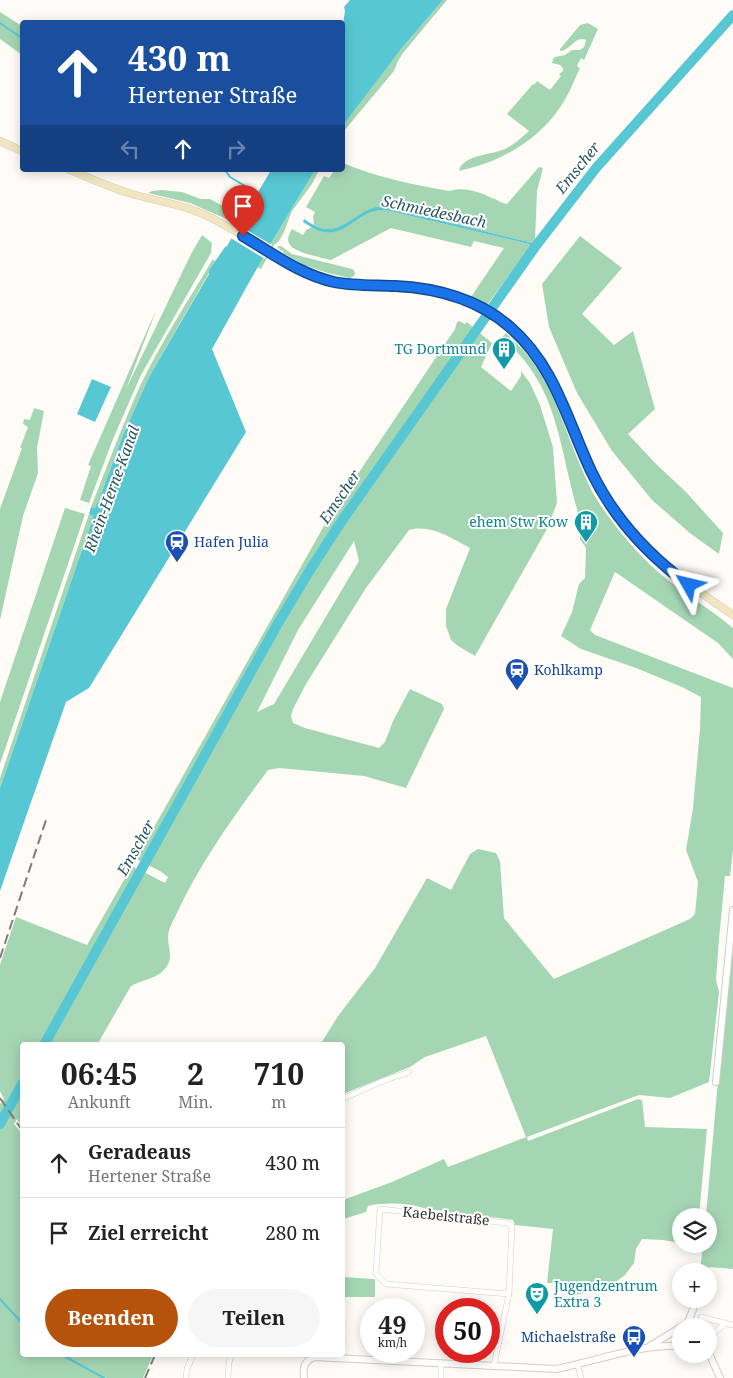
<!DOCTYPE html>
<html lang="de">
<head>
<meta charset="utf-8">
<style>
  body { margin:0; font-family:"Noto Serif",serif; background:#f6f6f6; color:#222; height:100vh; display:flex; flex-direction:column; font-size:19px; white-space:nowrap }
  * { box-sizing:border-box; margin:0 }
  p { font-size:16px; color:#767676 }
  .icon { flex:none; width:28px; height:28px; fill:none; stroke:currentColor; stroke-width:2; stroke-linecap:round; stroke-linejoin:round }
  .map { position:relative; flex:1; overflow:hidden }
  .side { position:absolute; left:20px; top:1042px; width:325px; height:315px; display:flex; flex-direction:column; background:#fff; border-radius:5px; box-shadow:0 2px 12px #0003 }
  .side>* { flex:none }
  .guide { position:absolute; left:20px; top:20px; width:325px; height:152px; border-radius:5px; box-shadow:0 2px 12px #0003; background:#1a4fa0; color:#fff; overflow:hidden }
  .buttons { position:absolute; left:672px; top:1208px; display:grid; gap:10px }
  .buttons a { display:grid; place-items:center; width:45px; height:45px; border-radius:50%; background:#fff; box-shadow:0 2px 12px #0003; font-size:25px }
  .speed { position:absolute; left:360px; top:1298px; display:flex; gap:10px; font-size:25px; font-weight:700; text-align:center }
  .speed>* { display:grid; place-content:center; width:65px; height:65px; border-radius:50%; background:#fff; box-shadow:0 2px 12px #0003; line-height:1 }
  .speed small { font-size:12px; font-weight:400 }
  .speed .limit { border:8px solid #d22; background:#fff; color:#111 }
  .pin { position:absolute; display:grid; place-items:center; width:42px; height:42px; color:#fff; margin:-51px -21px; border-radius:50% 50% 50% 0; rotate:-45deg; box-shadow:0 0 5px #0007 }
  .pin .icon { rotate:45deg }
  .me { position:absolute; width:55px; margin:-28px; rotate:307deg; stroke-linejoin:round; filter:drop-shadow(0 0 4px #0008) }
  .turn { display:flex; align-items:center; gap:18px; height:105px; padding:0 25px; font-size:22px }
  .turn .icon { width:65px; height:65px; stroke-width:2.5 }
  .turn b { display:block; font-size:35px; line-height:42px }
  .lanes { display:flex; align-items:center; height:48px; padding:0 25px; background:#0003; justify-content:center; gap:25px; direction:ltr }
  .lanes .off { opacity:.35 }
  .eta { display:flex; justify-content:space-evenly; align-items:center; height:85px; text-align:center }
  .eta b { font-size:30px; font-weight:700; line-height:35px }
  .button { display:flex; gap:10px; margin-top:auto; padding:10px 25px }
  .button a { flex:1; height:58px; border-radius:30px; background:#b45309; color:#fff; font-size:20px; font-weight:700; line-height:58px; text-align:center }
  .button a+a { background:#f6f6f6; color:#222 }
  ul { padding:0; list-style:none }
  li { display:flex; align-items:center; gap:15px; height:70px; padding:0 25px; border-top:1px solid #e0e0e0 }
  li div { flex:1 }
  li b { display:block; font-size:19px }
  li em { font-style:normal }
  .map>svg:first-child { display:block }
</style>
</head>
<body>
<div class="map">
<svg width="733" height="1378" viewBox="0 0 733 1378">
  <rect width="100%" height="100%" fill="#fffbf7"/>
  <path fill="#a5d6b4" fill-rule="evenodd" d="M 443,0 L 447,0 L 403,53 L 398,61 L 394,71 L 343,132 L 343,125 L 356,106 L 401,49 Z
    M 0,12 L 22,26 L 22,55 L 0,39 Z
    M 588,23 L 598,29 L 584,60 L 581,58 L 577,66 L 580,68 C 574,81 569,94 561,106 C 537,142 500,162 459,171 C 462,154 495,155 507,148 C 515,144 522,137 529,131 L 507,114 L 533,84 L 534,85 L 537,81 L 550,90 L 561,76 L 559,74 L 563,71 L 563,68 L 560,65 L 552,63 L 553,59 L 555,57 L 565,55 L 572,50 L 580,50 L 584,47 L 586,40 C 576,35 570,51 560,51 L 560,49 L 580,25 Z
    M 343,163 C 376,177 414,185 450,191 C 463,186 480,192 492,198 C 498,200 501,203 507,204 L 539,167 L 543,168 L 537,191 L 535,241 L 533,243 L 382,207 C 355,208 342,240 314,225 L 313,217 L 315,212 L 306,207 L 324,176 L 329,178 L 334,171 L 333,170 L 342,170 Z
    M 315,170 L 319,170 L 312,184 L 292,211 L 284,232 L 279,241 L 274,245 L 261,269 L 257,267 Z
    M 161,190 L 182,192 L 201,199 L 210,199 L 230,210 L 235,218 L 233,222 L 190,203 L 148,193 L 152,191 Z
    M 380,210 L 387,210 L 529,244 L 531,246 L 487,305 L 471,297 L 504,248 L 474,241 L 471,247 L 391,228 L 331,260 C 322,258 294,252 290,245 C 286,239 289,234 292,229 L 303,235 L 306,230 L 312,227 C 342,243 354,213 380,210 Z
    M 202,235 L 212,243 L 211,253 L 141,375 L 113,439 L 89,503 L 80,500 L 91,466 L 88,465 L 149,326 L 156,311 L 126,389 L 191,254 Z
    M 580,236 L 622,268 L 582,314 L 614,345 L 633,331 L 655,409 L 628,434 L 656,464 L 686,492 L 723,533 L 719,554 L 691,534 L 652,500 L 612,451 L 577,393 L 549,327 L 542,284 Z
    M 279,246 L 281,246 L 292,254 L 352,269 L 354,270 L 355,274 L 354,276 L 350,278 L 328,273 L 304,265 L 283,253 L 284,252 L 277,247 Z
    M 213,259 L 215,261 L 209,270 L 209,273 L 149,377 L 123,435 L 98,504 L 95,508 L 91,507 C 107,467 122,426 140,386 C 161,342 188,301 213,259 Z
    M 459,321 L 465,324 L 467,322 L 468,323 L 492,343 L 481,367 L 511,391 L 521,376 L 521,371 L 530,383 L 540,405 L 553,447 L 557,503 L 547,529 L 475,656 L 458,646 L 451,640 L 446,626 L 446,609 L 470,548 C 451,538 431,524 409,530 L 366,588 L 306,684 L 293,709 L 291,717 L 293,723 L 305,728 L 379,748 L 385,742 L 393,721 L 410,689 L 442,704 L 444,709 L 406,788 L 364,776 L 279,768 L 268,770 C 234,816 200,863 176,915 C 173,921 168,930 168,937 C 168,947 173,956 167,966 C 159,979 143,979 131,986 L 97,1045 L 22,1045 L 22,1127 L 17,1119 L 14,1124 L 22,1134 L 22,1355 L 153,1355 L 143,1378 L 0,1378 L 0,1102 L 1,1104 L 4,1099 L 0,1091 L 0,965 L 16,917 L 87,945 L 132,866 L 165,883 L 168,877 L 160,871 L 136,859 L 329,517 L 455,329 L 457,322 ZM 354,541 L 359,561 L 274,704 L 257,712 L 298,630 Z
    M 506,333 C 516,343 526,352 534,364 C 556,395 566,433 581,467 C 586,478 590,489 596,498 C 612,524 635,551 657,571 C 681,592 709,608 733,628 L 733,659 L 718,643 L 615,572 L 590,630 L 595,635 L 733,688 L 733,849 L 730,876 L 725,876 L 719,939 L 716,980 L 719,992 L 709,1082 L 670,1098 L 639,1095 L 527,1137 L 528,1141 L 638,1099 L 642,1100 L 645,1127 L 707,1129 L 699,1216 L 681,1216 L 681,1243 L 663,1240 L 642,1239 L 636,1249 L 634,1263 L 625,1275 L 608,1288 L 575,1295 L 562,1283 L 547,1283 L 553,1229 L 515,1225 L 513,1220 L 427,1209 C 408,1203 386,1202 368,1206 L 366,1212 L 343,1219 L 343,1200 L 392,1182 L 444,1159 L 448,1167 L 526,1137 L 486,1036 L 425,1057 L 410,1067 L 343,1094 L 342,1045 L 320,1045 L 338,1016 L 375,968 L 427,878 L 451,890 L 470,854 L 478,849 L 496,853 L 500,861 L 504,918 L 554,979 L 690,919 L 695,914 L 698,882 L 686,850 L 693,808 L 700,729 L 701,697 L 682,687 L 636,668 L 581,649 L 561,636 L 572,612 L 579,584 L 585,578 L 586,548 L 580,539 L 580,526 L 577,509 C 565,468 559,415 537,379 C 528,363 516,350 502,337 Z
    M 34,408 L 44,411 L 37,448 L 38,473 L 23,516 L 0,620 L 0,509 L 22,448 L 20,448 L 28,427 L 23,424 L 24,419 L 30,420 Z
    M 65,508 L 85,514 L 0,764 L 0,702 Z
    M 89,514 L 93,516 L 92,521 L 0,788 L 0,778 Z
    M 733,947 L 733,1269 L 709,1267 L 708,1271 L 700,1271 L 703,1244 L 709,1244 L 709,1216 L 706,1216 L 719,1069 Z
    M 343,1277 L 374,1279 L 375,1280 L 375,1297 L 343,1297 Z"/>
  <path fill="#57c7d3" d="M 350,0 L 443,0 L 401,49 L 343,125 L 342,30 L 345,11 L 344,7 Z
    M 271,170 L 315,170 L 270,245 L 212,349 L 246,432 L 89,688 L 66,702 L 0,891 L 0,788 L 92,521 L 93,516 L 89,514 L 91,507 L 95,508 L 97,503 L 98,503 L 123,435 L 149,377 L 209,274 L 209,270 L 225,247 L 227,246 Z
    M 377,207 L 389,208 L 533,243 L 531,246 L 529,244 L 386,210 C 358,208 347,239 320,231 C 314,229 308,225 303,222 L 304,219 C 309,222 313,225 318,227 C 341,236 356,211 377,207 Z
    M 92,379 L 111,387 L 95,422 L 77,414 Z"/>
  <path fill="#fffbf7" d="M 237,224 L 272,245 L 265,259 L 229,237 Z"/>
  <g fill="none" stroke-linecap="round" stroke-linejoin="round">
    <path stroke="#57c7d3" stroke-width="2" d="M 0,23 L 22,38
      M 225,170 L 230,177 L 245,186
      M 531,244 L 535,247
      M 0,1299 L 22,1323
      M 62,1355 L 104,1378"/>
    <path stroke="#57c7d3" stroke-width="10" d="M 44,1045 L 277,625 L 310,570 L 341,522 L 535,247 L 596,168 L 733,15
      M 0,1124 L 22,1084"/>
    <g stroke="#d3cdc7" stroke-width="6">
      <path id="minor" d="M 342,1099 L 383,1081 L 409,1072
        M 701,1317 L 733,1325
        M 709,1337 L 726,1323
        M 494,1365 L 509,1294 L 512,1226 L 507,1223 L 380,1209 L 376,1274 L 386,1284 L 509,1294
        M 578,1365 L 581,1378
        M 186,1378 L 187,1369 L 193,1355
        M 228,1378 L 229,1363 L 231,1355
        M 441,1378 L 441,1364"/>
    </g>
    <g stroke="#d3cdc7" stroke-width="8">
      <path id="tertiary" d="M 716,1082 L 733,910
        M 688,1322 L 694,1307
        M 682,1326 L 691,1321 L 702,1324 L 704,1326
        M 681,1328 L 679,1334 L 681,1343
        M 650,1346 L 681,1327
        M 709,1353 L 720,1378
        M 304,1378 C 303,1368 303,1362 314,1357 L 556,1369 C 597,1361 639,1344 681,1346"/>
    </g>
    <g stroke="#d3cdc7" stroke-width="8">
      <path id="secondary" d="M 0,141 L 22,151
        M 70,170 C 90,178 109,187 129,193 C 154,201 179,203 203,214 C 244,232 279,264 322,279 C 345,286 370,285 394,286 C 437,288 479,299 512,328 C 562,373 569,435 602,491 C 635,548 680,579 733,615"/>
    </g>
    <use href="#minor" stroke="#fff" stroke-width="5"/>
    <use href="#tertiary" stroke="#fff" stroke-width="6"/>
    <use href="#secondary" stroke="#f1e6c0" stroke-width="7"/>
    <path stroke="#807d7a" stroke-width="2" stroke-dasharray="10 5" stroke-linecap="butt" d="M 0,958 L 46,820
      M 0,1098 L 22,1130
      M 145,1378 L 155,1355"/>
  </g>
  <g fill="none" stroke-linecap="round" stroke-linejoin="round">
    <g stroke="#114b97" stroke-width="12">
      <path id="route" d="M 243,236 C 272,253 301,275 334,282 C 354,286 375,285 395,286 C 437,288 478,299 510,327 C 555,366 567,420 591,471 C 613,517 648,555 689,585"/>
    </g>
    <use href="#route" stroke="#1a73e8" stroke-width="9"/>
  </g>
  <defs>
    <g id="building-pin" transform="scale(1.25)"><path d="M0 17L-7.5 6A9.5 9.5 0 1 1 7.5 6Z" fill="#0f9aa8" stroke="#fff"/><path d="M-4-6H4V6H1V3H-1V6H-4ZM-2.5-4.3h1.7v1.8h-1.7ZM.8-4.3h1.7v1.8H.8ZM-2.5-1h1.7V.8h-1.7ZM.8-1h1.7V.8H.8Z" fill="#fff"/></g>
    <g id="station-pin" transform="scale(1.25)"><path d="M0 17L-7.5 6A9.5 9.5 0 1 1 7.5 6Z" fill="#1a4fb4" stroke="#fff"/><path d="M-3-6H3Q5-6 5-4V2Q5 4 3 4L4.5 6H3L1.5 4h-3L-3 6H-4.5L-3 4Q-5 4-5 2V-4Q-5-6-3-6ZM-3.5-4v3h7v-3ZM-3.5 1v1.5H-2V1ZM2 1v1.5H3.5V1Z" fill="#fff"/></g>
    <g id="theatre-pin" transform="scale(1.25)"><path d="M0 17L-7.5 6A9.5 9.5 0 1 1 7.5 6Z" fill="#0f9aa8" stroke="#fff"/><path d="M-5-5.5Q0-4 5-5.5V0Q5 5 0 6Q-5 5-5 0ZM-3.3-2.5H-1v1.5H-3.3ZM1-2.5H3.3v1.5H1ZM-2.8 1Q0 5.5 2.8 1Z" fill="#fff"/></g>
    <g id="bus-pin" transform="scale(1.25)"><path d="M0 17L-7.5 6A9.5 9.5 0 1 1 7.5 6Z" fill="#1a4fb4" stroke="#fff"/><path d="M-5-6H5V4H4V6H2V4H-2V6H-4V4H-5ZM-3.5-4V0h7V-4ZM-3.5 1.2v1.5H-2V1.2ZM2 1.2v1.5H3.5V1.2Z" fill="#fff"/></g>
  </defs>
  <g fill-rule="evenodd">
    <use href="#building-pin" x="504" y="349"/>
    <use href="#building-pin" x="586" y="522"/>
    <use href="#station-pin" x="177" y="542"/>
    <use href="#station-pin" x="517" y="670"/>
    <use href="#theatre-pin" x="537" y="1294"/>
    <use href="#bus-pin" x="634" y="1337"/>
  </g>
  <g text-anchor="middle" stroke-width="4" stroke-linejoin="round" paint-order="stroke">
    <g font-size="14" fill="#0d838f" stroke="#fff" text-anchor="end">
      <text x="486" y="354">TG Dortmund</text>
      <text x="568" y="527">ehem Stw Kow</text>
      <text x="554" y="1291" text-anchor="start">Jugendzentrum<tspan x="554" dy="16">Extra 3</tspan></text>
    </g>
    <g font-size="14" fill="#164399" stroke="#fff" text-anchor="start">
      <text x="194" y="547">Hafen Julia</text>
      <text x="534" y="675">Kohlkamp</text>
      <text x="616" y="1342" text-anchor="end">Michaelstraße</text>
    </g>
    <g font-size="14" fill="#34312f" stroke="#fff">
      <text transform="translate(446 1216) rotate(6)" y="5">Kaebelstraße</text>
    </g>
    <g font-size="15" font-style="italic" fill="#26575c" stroke="#fff">
      <text transform="translate(578 168) rotate(-51)" y="5">Emscher</text>
      <text transform="translate(434 212) rotate(12)" y="5">Schmiedesbach</text>
      <text transform="translate(112 489) rotate(-70)" y="5">Rhein-Herne-Kanal</text>
      <text transform="translate(340 497) rotate(-56)" y="5">Emscher</text>
      <text transform="translate(136 848) rotate(-61)" y="5">Emscher</text>
    </g>
  </g>
</svg>
<div class="buttons">
<a><svg class="icon" aria-label="layers" viewBox="0 0 24 24"><path d="M12 4l9 5-9 5-9-5zM3 14l9 5 9-5"/></svg></a>
<a>+</a>
<a>−</a>
</div>
<div class="speed"><div>49<small>km/h</small></div><div class="limit">50</div></div>
<div class="pin" style="left:243px;top:236px;background:#d93025"><svg class="icon" aria-label="arrive" viewBox="0 0 24 24"><path d="M6 21V4h12l-3 4 3 4H6"/></svg></div>
<svg class="me" style="left:689px;top:585px" viewBox="-20 -20 40 40"><path d="M0-17L14 15 0 8-14 15z" fill="#1a73e8" stroke="#fff" stroke-width="4"/></svg>
<div class="guide">
<div class="turn"><svg class="icon" aria-label="ahead" viewBox="0 0 24 24"><path d="M12 20V5M6 11l6-6 6 6"/></svg><div><b>430 m</b>Hertener Straße</div></div>
<div class="lanes"><svg class="icon off" aria-label="left" viewBox="0 0 24 24"><path d="M17 20v-9H6M10 6l-5 5 5 5"/></svg><svg class="icon" aria-label="ahead" viewBox="0 0 24 24"><path d="M12 20V5M6 11l6-6 6 6"/></svg><svg class="icon off" aria-label="right" viewBox="0 0 24 24"><path d="M7 20v-9h11M14 6l5 5-5 5"/></svg></div>
</div>
<section class="side">
<div class="eta">
<div><b>06:45</b><p>Ankunft</p></div>
<div><b>2</b><p>Min.</p></div>
<div><b>710</b><p>m</p></div>
</div>
<ul>
<li><svg class="icon" aria-label="ahead" viewBox="0 0 24 24"><path d="M12 20V5M6 11l6-6 6 6"/></svg><div><b>Geradeaus</b><p>Hertener Straße</p></div><em>430 m</em></li>
<li><svg class="icon" aria-label="arrive" viewBox="0 0 24 24"><path d="M6 21V4h12l-3 4 3 4H6"/></svg><div><b>Ziel erreicht</b></div><em>280 m</em></li>
</ul>
<div class="button"><a>Beenden</a><a>Teilen</a></div>
</section>
</div>
</body>
</html>
